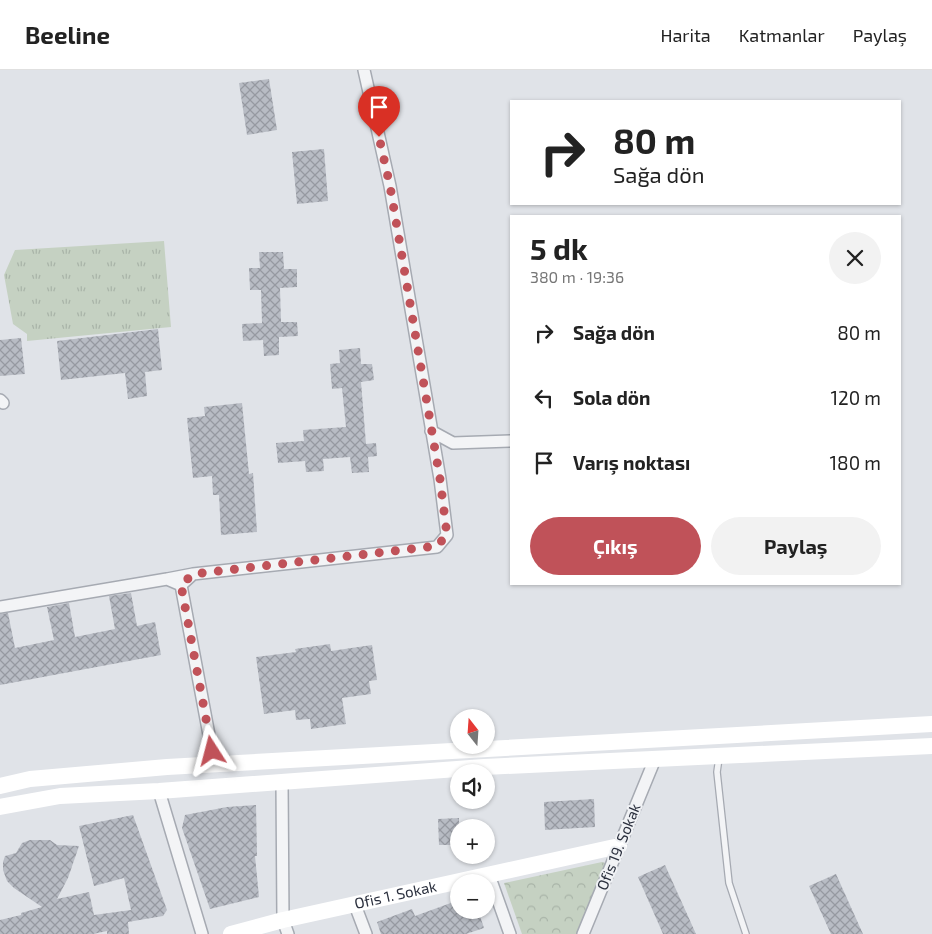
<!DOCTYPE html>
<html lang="tr">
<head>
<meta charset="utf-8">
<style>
  body { margin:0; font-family:"Exo 2",sans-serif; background:#f2f2f2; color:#222; height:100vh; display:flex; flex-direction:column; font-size:19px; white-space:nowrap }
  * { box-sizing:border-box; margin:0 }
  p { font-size:16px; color:#767676 }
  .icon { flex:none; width:28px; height:28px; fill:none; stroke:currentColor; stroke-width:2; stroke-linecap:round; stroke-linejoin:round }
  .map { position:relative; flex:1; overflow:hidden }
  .side { position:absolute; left:510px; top:145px; width:391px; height:370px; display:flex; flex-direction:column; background:#fff; border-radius:0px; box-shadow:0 1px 4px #0004 }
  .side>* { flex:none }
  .guide { position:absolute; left:510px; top:30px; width:391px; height:105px; border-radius:0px; box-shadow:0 1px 4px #0004; background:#fff; color:#222; overflow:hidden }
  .needle { width:32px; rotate:343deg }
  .fabs { position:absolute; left:450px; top:639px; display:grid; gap:10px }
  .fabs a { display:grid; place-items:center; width:45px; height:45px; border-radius:50%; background:#fff; box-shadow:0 1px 4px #0004; font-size:25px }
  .pin { position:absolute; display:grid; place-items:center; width:42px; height:42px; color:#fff; margin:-51px -21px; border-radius:50% 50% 50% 0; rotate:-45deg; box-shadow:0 0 5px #0007 }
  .pin .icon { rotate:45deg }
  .me { position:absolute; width:55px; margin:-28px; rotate:351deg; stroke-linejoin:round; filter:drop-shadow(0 0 4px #0008) }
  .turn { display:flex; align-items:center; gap:18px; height:105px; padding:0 20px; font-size:22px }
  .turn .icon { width:65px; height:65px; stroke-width:2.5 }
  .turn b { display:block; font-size:35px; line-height:42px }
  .round { display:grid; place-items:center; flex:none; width:52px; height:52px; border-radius:26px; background:#f2f2f2 }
  .headline { display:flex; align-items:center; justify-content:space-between; height:85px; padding:0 20px }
  h1 { font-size:30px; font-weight:700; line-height:38px }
  .cta { display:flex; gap:10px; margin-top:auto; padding:10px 20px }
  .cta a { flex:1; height:58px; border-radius:30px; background:#c05259; color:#fff; font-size:20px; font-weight:700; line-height:58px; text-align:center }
  .cta a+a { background:#f2f2f2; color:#222 }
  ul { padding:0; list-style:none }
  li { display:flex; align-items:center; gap:15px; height:65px; padding:0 20px }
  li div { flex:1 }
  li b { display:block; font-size:19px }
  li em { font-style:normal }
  header { display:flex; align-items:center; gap:30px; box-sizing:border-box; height:70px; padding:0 25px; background:#fff; border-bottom:1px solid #e0e0e0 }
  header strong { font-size:24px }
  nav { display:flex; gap:28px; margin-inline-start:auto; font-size:18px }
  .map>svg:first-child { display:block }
</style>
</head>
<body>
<header>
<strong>Beeline</strong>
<nav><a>Harita</a><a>Katmanlar</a><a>Paylaş</a></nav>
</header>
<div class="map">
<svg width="932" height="864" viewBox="0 0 932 864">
  <defs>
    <pattern id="grass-tufts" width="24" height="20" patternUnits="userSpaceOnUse" patternTransform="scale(1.25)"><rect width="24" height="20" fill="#c5d1c2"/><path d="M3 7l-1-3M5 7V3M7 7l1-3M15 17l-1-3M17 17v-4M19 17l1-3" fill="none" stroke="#a9b4a8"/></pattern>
    <pattern id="park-crowns" width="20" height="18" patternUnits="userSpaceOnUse" patternTransform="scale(1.25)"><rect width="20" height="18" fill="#c5d1c2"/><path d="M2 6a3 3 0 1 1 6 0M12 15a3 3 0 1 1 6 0" fill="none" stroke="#a9b4a8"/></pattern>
    <pattern id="building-cross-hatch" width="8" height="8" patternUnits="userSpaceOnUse" patternTransform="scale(1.25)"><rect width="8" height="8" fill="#b8bcc4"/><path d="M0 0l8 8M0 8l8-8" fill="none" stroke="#9699a1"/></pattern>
  </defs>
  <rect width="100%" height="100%" fill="#e0e3e8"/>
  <path fill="url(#grass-tufts)" d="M 164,171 L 171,257 L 27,271 L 27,264 L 13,254 L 4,205 L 15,180 Z"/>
  <path fill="url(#park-crowns)" d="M 602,792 L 608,794 L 579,864 L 522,864 L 504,813 Z"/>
  <path fill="url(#building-cross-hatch)" d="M 269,9 L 277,60 L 247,65 L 239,13 Z
    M 324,79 L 328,131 L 297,134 L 292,82 Z
    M 259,182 L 283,182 L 284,199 L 297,199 L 297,217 L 280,218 L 281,252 L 297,252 L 298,266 L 279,267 L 279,285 L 264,286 L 263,270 L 243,271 L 242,254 L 262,253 L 261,220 L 250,220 L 249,198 L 260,198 Z
    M 158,259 L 162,300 L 145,302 L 147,326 L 128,329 L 125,303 L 61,310 L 57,271 Z
    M 21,268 L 25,304 L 0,306 L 0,270 Z
    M 360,278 L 361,294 L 372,294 L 374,310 L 361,312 L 366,374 L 376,373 L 377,386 L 368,387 L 369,402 L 352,403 L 350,387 L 323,389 L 324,401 L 306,402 L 305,391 L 278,393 L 276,373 L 304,371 L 303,360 L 346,357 L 342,318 L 332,319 L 330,294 L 340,293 L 339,280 Z
    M 242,333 L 249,404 L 253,403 L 257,462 L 221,465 L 219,425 L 213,425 L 212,406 L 193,408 L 187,348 L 205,346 L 204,337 Z
    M 131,523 L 137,556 L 155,552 L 161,585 L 0,615 L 0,544 L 8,543 L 15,578 L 54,570 L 47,537 L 69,533 L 75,567 L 115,559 L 109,526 Z
    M 330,574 L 331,581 L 372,575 L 377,610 L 369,611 L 371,624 L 342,628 L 346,654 L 311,659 L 310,649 L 296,650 L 295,640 L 264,644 L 256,587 L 296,582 L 295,579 Z
    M 594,729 L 595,757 L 545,760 L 544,732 Z
    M 256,735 L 257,786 L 255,786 L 259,827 L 210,839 L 182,758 L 185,745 L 227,737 Z
    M 133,745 L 167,840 L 163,846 L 128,852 L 129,864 L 107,864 L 107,861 L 93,864 L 0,864 L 0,850 L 21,845 L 21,843 L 42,837 L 14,818 L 7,811 L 3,800 L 3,792 L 5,786 L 16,783 L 22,773 L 30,770 L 50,770 L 57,775 L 79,776 L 68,808 L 57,829 L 89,822 L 94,845 L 131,840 L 124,808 L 94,816 L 79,756 Z
    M 459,748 L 459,775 L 439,775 L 438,749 Z
    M 665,795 L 696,864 L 663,864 L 638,807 Z
    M 836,804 L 863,864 L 831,864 L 809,816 Z
    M 459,830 L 459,840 L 478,840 L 484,858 L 466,864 L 381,864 L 377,852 L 412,839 L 415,846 Z"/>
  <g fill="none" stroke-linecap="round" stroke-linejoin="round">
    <g stroke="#a6aab2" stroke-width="8">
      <path id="lane" d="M 719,688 L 717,702 L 729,813 L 746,864"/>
    </g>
    <g stroke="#a6aab2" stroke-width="14">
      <path id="street" d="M 0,330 L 3,333
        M 431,361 L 453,373 L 511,371
        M 193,504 L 437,477 L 447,465 L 440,409 L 390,116 L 364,0
        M 167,509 L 193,504 L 181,515
        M 0,537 L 167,509 L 181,515 L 212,681 L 228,693
        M 282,712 L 283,850 L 288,864
        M 159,721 L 202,864
        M 489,805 L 510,864
        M 355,835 L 366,864
        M 583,864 L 655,689"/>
    </g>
    <use href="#lane" stroke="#f3f4f6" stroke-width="5.5"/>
    <use href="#street" stroke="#f3f4f6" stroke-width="11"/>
    <g stroke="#fff" stroke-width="16">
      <path d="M 0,716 L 30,709 L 167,697 L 932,654"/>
      <path d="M 0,737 L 60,726 L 159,721 L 484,697 L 932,676"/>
      <path id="s1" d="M 231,864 L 283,850 L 619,776"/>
    </g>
  </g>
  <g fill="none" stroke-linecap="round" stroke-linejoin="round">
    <path stroke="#c05259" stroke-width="9" stroke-dasharray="0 16.2" d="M 212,681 L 181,515 L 193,504 L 437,476 L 447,465 L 440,409 L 390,116 L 379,67"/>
  </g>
  <g text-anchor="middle" stroke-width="4" stroke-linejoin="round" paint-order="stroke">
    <g font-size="15" fill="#2b303e" stroke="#f0f2f5">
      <text transform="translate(619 777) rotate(-68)" y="5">Ofis 19. Sokak</text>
      <text dy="5" stroke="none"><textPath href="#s1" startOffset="169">Ofis 1. Sokak</textPath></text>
    </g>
  </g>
</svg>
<div class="fabs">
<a><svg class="needle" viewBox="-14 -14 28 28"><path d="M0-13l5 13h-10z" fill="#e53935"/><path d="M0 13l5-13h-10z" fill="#767676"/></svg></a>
<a><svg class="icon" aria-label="sound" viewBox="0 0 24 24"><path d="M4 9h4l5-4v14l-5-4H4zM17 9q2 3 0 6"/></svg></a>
<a>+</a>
<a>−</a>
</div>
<div class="pin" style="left:379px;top:67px;background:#d93025"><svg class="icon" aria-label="arrive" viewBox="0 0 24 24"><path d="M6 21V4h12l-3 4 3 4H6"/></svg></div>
<svg class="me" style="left:212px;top:681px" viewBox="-20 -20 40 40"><path d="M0-17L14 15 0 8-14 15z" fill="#c05259" stroke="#fff" stroke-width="4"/></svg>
<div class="guide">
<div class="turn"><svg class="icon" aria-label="right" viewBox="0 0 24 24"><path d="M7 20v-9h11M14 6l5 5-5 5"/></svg><div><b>80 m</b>Sağa dön</div></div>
</div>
<section class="side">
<div class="headline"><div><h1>5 dk</h1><p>380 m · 19:36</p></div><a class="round"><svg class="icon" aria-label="close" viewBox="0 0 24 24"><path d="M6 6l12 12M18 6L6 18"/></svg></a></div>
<ul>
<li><svg class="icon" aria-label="right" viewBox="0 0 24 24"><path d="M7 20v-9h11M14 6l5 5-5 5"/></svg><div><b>Sağa dön</b></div><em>80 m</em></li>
<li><svg class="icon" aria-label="left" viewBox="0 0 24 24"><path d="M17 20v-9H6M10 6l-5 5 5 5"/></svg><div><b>Sola dön</b></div><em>120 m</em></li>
<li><svg class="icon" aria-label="arrive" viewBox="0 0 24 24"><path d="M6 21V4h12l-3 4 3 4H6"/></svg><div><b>Varış noktası</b></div><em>180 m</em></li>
</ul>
<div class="cta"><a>Çıkış</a><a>Paylaş</a></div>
</section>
</div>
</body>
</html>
